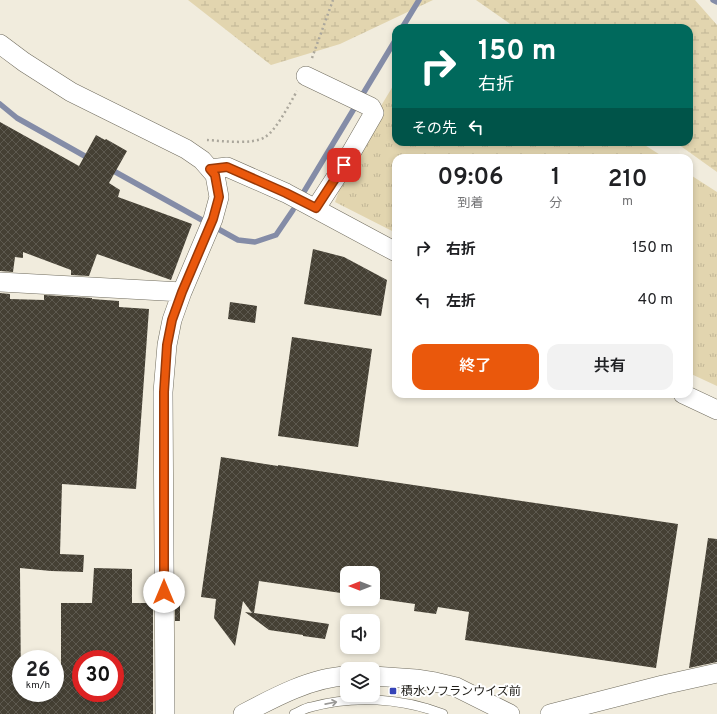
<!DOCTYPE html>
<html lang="ja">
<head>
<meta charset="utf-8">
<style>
  body { margin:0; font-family:Overpass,"Noto Sans JP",sans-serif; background:#f2f2f2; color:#202124; height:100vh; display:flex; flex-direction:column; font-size:15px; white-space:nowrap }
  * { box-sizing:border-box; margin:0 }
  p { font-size:13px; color:#757577 }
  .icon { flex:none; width:22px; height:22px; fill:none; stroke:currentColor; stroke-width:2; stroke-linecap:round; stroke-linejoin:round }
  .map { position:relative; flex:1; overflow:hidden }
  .panel { position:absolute; left:392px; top:154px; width:301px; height:244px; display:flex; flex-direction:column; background:#fff; border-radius:12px; box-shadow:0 2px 6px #0003 }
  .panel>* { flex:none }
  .guide { position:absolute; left:392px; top:24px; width:301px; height:122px; border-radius:12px; box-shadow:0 2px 6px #0003; background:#00695c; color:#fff; overflow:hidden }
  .needle { width:26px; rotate:270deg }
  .fabs { position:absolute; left:340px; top:566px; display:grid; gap:8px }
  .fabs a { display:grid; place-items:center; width:40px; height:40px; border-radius:8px; background:#fff; box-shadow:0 2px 6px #0003; font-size:20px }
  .speed { position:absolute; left:12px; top:650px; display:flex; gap:8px; font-size:20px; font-weight:700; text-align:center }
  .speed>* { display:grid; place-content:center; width:52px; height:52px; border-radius:50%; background:#fff; box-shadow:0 2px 6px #0003; line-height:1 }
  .speed small { font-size:10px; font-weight:400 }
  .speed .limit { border:6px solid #d22; background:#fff; color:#111 }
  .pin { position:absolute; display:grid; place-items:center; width:34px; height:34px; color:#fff; margin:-17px; border-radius:8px; box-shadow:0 2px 6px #0006 }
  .me { position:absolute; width:44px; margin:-22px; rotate:0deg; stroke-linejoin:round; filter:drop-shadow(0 0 3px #0008) }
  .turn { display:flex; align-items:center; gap:14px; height:84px; padding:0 20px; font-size:18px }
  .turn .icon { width:52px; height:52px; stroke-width:2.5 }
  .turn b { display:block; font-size:28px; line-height:34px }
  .then { display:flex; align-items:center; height:38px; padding:0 20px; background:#0003; gap:8px; font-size:15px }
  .eta { display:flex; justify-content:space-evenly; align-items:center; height:68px; text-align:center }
  .eta b { font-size:24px; font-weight:600; line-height:28px }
  .cta { display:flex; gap:8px; margin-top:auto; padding:8px 20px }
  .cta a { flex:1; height:46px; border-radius:12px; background:#ea580c; color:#fff; font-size:16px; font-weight:600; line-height:46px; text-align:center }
  .cta a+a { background:#f2f2f2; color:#202124 }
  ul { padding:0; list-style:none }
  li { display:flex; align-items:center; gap:12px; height:52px; padding:0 20px }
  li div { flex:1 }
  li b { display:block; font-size:15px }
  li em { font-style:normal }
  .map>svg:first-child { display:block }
</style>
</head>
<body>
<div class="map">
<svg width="717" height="714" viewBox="0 0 717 714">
  <defs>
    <pattern id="grass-tufts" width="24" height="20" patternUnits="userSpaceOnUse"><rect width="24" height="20" fill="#e2d5af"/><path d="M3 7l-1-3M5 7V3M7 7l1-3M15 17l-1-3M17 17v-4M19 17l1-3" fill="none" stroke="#c1b696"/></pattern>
    <pattern id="wetland-marsh" width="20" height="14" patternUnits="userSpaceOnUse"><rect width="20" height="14" fill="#e2d5af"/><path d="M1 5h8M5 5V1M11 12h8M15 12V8" fill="none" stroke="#c1b696"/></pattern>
    <pattern id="building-cross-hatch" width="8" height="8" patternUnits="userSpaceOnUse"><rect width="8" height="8" fill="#454034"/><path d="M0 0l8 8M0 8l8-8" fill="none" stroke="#5d594f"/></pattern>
  </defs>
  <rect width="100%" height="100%" fill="#f1ecdd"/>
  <path fill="url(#grass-tufts)" d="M 396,81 L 396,142 L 640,142 L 665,158 L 396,158 L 396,233 L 335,202 L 352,154 Z
    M 689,174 L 717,192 L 717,386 L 689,373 Z"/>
  <path fill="url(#wetland-marsh)" d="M 188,0 L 433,0 L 340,44 L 271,65 Z
    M 476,0 L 695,0 L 717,25 L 717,172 L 675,142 L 689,142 L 689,28 L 516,28 Z"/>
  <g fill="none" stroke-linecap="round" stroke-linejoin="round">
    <path stroke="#848ca7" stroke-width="5.5" d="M 713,0 L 717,2
      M 402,28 L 419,0
      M 0,104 L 17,118 L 90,159
      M 110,169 L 238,240 L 255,242 L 276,235 L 293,210
      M 302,195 L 396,39"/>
  </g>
  <path fill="url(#building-cross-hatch)" fill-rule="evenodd" d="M 0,122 L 79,166 L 96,135 L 105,140 L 106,139 L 127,151 L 109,183 L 120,190 L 118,197 L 192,224 L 171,280 L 97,254 L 89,276 L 71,275 L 71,270 L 23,252 L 23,258 L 15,257 L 13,272 L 0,271 Z
    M 313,249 L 344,257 L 387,280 L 381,316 L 304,304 Z
    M 0,293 L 10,294 L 10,299 L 44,300 L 44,295 L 92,298 L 92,299 L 119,301 L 119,307 L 149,309 L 136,489 L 62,484 L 60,554 L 84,555 L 83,572 L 51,571 L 20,568 L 21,693 L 55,693 L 55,670 L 61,671 L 61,603 L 92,603 L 94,568 L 132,569 L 132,603 L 153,603 L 153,714 L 0,714 ZM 81,659 L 115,659 L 115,693 L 81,693 Z
    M 230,302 L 257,306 L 255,323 L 228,319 Z
    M 292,337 L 372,349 L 358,447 L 278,436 Z
    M 221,457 L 278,466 L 278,465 L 678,524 L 656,668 L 465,640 L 469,612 L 438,607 L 436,614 L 414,611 L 415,604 L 373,598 L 373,573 L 344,573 L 341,593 L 259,581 L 254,613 L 329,624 L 325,639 L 303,636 L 303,635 L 269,630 L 245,612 L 252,613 L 243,601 L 235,646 L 214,618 L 216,599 L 201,597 Z
    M 708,538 L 717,539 L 717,662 L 689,668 Z
    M 175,603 L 180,603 L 180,621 L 175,621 Z"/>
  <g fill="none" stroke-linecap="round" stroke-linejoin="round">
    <g stroke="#706c5e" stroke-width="10">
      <path id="service" d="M 294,714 C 299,712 305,708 311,707 C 353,695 402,698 443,714"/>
    </g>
    <g stroke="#706c5e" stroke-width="20">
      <path id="minor" d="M 0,44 L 24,62 L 71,92 L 186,149 L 202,160 L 215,175 L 219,197 L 213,219 L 182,292 L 172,320 L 167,345 L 163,392 L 165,714
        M 306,76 L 371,107 L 374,113 L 344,165 L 316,208
        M 210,169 L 227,167 L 286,193 L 396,252
        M 0,282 L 182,292
        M 683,394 L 717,410
        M 373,676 L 416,679 L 435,682 L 456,687 L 510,714
        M 243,714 C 273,698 312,677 347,676
        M 550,714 L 663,685 L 717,673"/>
    </g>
    <path stroke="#aba79c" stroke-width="2.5" stroke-dasharray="2 3" stroke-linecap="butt" d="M 312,58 L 333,0
      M 207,140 C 223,141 253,145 265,137 C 276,131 290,103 297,91"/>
    <use href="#service" stroke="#fff" stroke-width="9"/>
    <use href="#minor" stroke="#fff" stroke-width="19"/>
  </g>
  <defs><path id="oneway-shaft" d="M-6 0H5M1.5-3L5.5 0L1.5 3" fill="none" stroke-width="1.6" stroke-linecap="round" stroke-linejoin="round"/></defs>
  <use stroke="#9a9997" href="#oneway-shaft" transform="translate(331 703) rotate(-11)"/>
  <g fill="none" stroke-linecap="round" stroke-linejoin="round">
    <g stroke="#983908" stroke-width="10">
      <path id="route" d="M 164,592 L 164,392 L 167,345 L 172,320 L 182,292 L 213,219 L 219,197 L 215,175 L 210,169 L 227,167 L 286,193 L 316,208 L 344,165"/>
    </g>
    <use href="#route" stroke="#ea580c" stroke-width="7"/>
  </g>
  <rect fill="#3644b7" stroke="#fff" stroke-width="1.5" x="389" y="687" width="8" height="8" rx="2"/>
  <g text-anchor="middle" stroke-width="4" stroke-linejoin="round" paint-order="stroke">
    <g font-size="12" fill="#1e1c17" stroke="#fff" text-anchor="start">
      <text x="401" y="695">積水ソフランウイズ前</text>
    </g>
  </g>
</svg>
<div class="fabs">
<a><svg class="needle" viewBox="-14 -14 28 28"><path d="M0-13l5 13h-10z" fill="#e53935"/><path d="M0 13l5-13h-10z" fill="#757577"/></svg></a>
<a><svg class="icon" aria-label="sound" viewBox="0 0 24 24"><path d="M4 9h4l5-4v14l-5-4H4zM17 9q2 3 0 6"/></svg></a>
<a><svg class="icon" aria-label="layers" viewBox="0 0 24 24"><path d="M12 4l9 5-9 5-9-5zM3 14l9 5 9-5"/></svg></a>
</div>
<div class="speed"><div>26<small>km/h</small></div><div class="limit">30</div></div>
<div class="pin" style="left:344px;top:165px;background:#d93025"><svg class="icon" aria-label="arrive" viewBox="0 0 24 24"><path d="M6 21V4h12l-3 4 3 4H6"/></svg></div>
<svg class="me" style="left:164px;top:592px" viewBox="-20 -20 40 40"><circle r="19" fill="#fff"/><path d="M0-13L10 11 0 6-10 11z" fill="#ea580c"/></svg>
<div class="guide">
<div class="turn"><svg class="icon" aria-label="right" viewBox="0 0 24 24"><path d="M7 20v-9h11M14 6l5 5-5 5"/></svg><div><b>150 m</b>右折</div></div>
<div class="then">その先<svg class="icon" aria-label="left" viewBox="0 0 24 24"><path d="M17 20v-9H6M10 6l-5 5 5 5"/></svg></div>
</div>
<section class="panel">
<div class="eta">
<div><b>09:06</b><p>到着</p></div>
<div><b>1</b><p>分</p></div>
<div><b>210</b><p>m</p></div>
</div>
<ul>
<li><svg class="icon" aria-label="right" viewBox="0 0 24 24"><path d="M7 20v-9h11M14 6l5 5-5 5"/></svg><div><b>右折</b></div><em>150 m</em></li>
<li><svg class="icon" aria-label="left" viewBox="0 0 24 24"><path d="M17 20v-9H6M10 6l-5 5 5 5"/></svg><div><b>左折</b></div><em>40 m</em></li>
</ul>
<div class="cta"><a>終了</a><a>共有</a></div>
</section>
</div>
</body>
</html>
